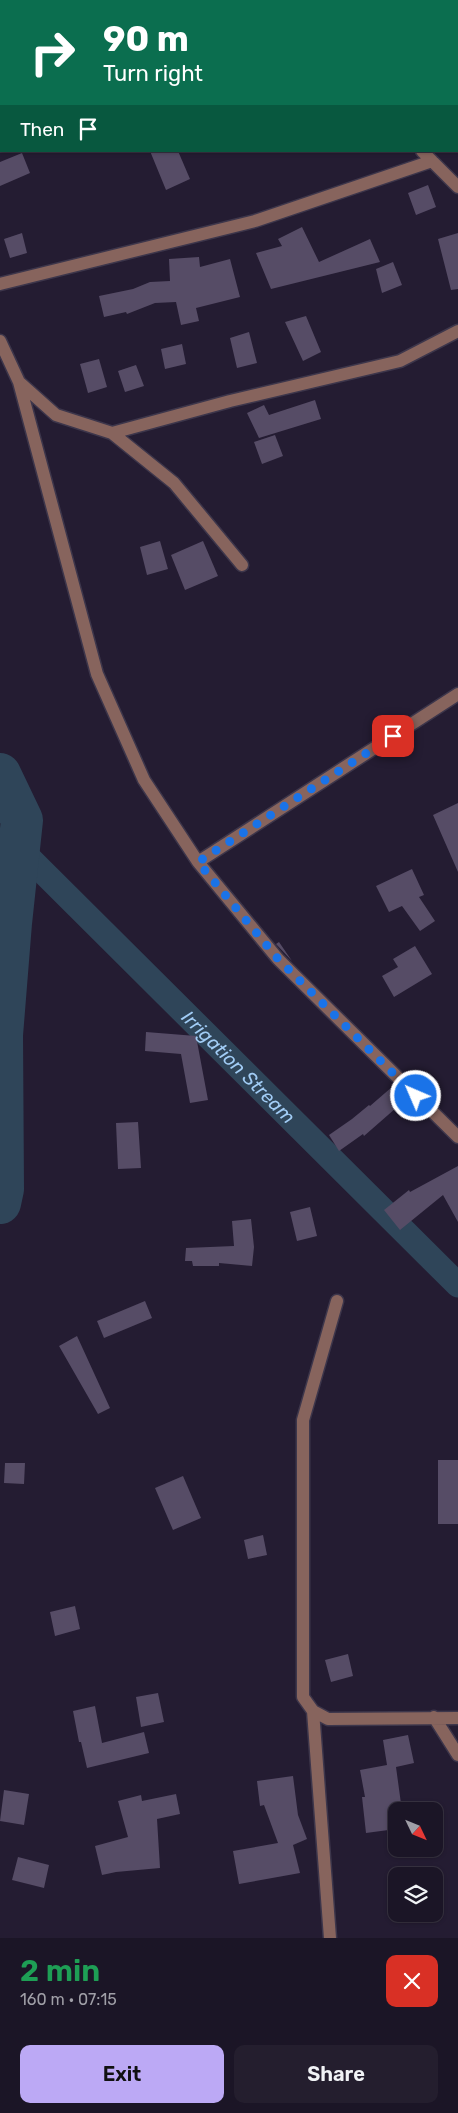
<!DOCTYPE html>
<html lang="en">
<head>
<meta charset="utf-8">
<style>
  body { margin:0; font-family:Rubik,sans-serif; background:#241e2e; color:#f1f3f6; height:100vh; display:flex; flex-direction:column; font-size:19px; white-space:nowrap }
  * { box-sizing:border-box; margin:0 }
  p { font-size:16px; color:#a09fa7 }
  .icon { flex:none; width:28px; height:28px; fill:none; stroke:currentColor; stroke-width:2; stroke-linecap:round; stroke-linejoin:round }
  .map { position:relative; height:1938px; overflow:hidden }
  .side { display:flex; flex-direction:column; background:#1b1526; flex:1 }
  .side>* { flex:none }
  .hud { position:absolute; left:0px; top:0px; width:459px; height:152px; box-shadow:0 1px 4px #0004,0 0 0 1px #393443; background:#0b6e4f; color:#fff; overflow:hidden }
  .needle { width:32px; rotate:133deg }
  .controls { position:absolute; left:388px; top:1802px; display:grid; gap:10px }
  .controls a { display:grid; place-items:center; width:55px; height:55px; border-radius:10px; background:#1b1526; box-shadow:0 1px 4px #0004,0 0 0 1px #393443; font-size:25px }
  .pin { position:absolute; display:grid; place-items:center; width:42px; height:42px; color:#fff; margin:-21px; border-radius:10px; box-shadow:0 2px 8px #0006 }
  .me { position:absolute; width:55px; margin:-28px; rotate:315deg; stroke-linejoin:round; filter:drop-shadow(0 0 4px #0008) }
  .turn { display:flex; align-items:center; gap:18px; height:105px; padding:0 20px; font-size:22px }
  .turn .icon { width:65px; height:65px; stroke-width:2.5 }
  .turn b { display:block; font-size:35px; line-height:42px }
  .then { display:flex; align-items:center; height:48px; padding:0 20px; background:#0003; gap:10px; font-size:19px }
  .round { display:grid; place-items:center; flex:none; width:52px; height:52px; border-radius:10px; background:#241e2e }
  .headline { display:flex; align-items:center; justify-content:space-between; height:85px; padding:0 20px }
  h1 { font-size:30px; font-weight:600; line-height:38px; color:#1e9e55 }
  .primary-button { display:flex; gap:10px; margin-top:auto; padding:10px 20px }
  .primary-button a { flex:1; height:58px; border-radius:10px; background:#bca9f5; color:#111; font-size:20px; font-weight:600; line-height:58px; text-align:center }
  .primary-button a+a { background:#241e2e; color:#f1f3f6 }
  .map>svg:first-child { display:block }
</style>
</head>
<body>
<div class="map">
<svg width="458" height="1938" viewBox="0 0 458 1938">
  <rect width="100%" height="100%" fill="#241c32"/>
  <g fill="none" stroke-linecap="round" stroke-linejoin="round">
    <path stroke="#2f4559" stroke-width="25" id="s1" d="M 19,848 L 458,1285"/>
    <path stroke="#2f4559" stroke-width="42" d="M 0,774 L 22,820 L 11,923 L 2,1035 L 3,1189 L 0,1203"/>
  </g>
  <path fill="#564c66" d="M 150,151 L 178,151 L 190,179 L 166,190 Z
    M 22,153 L 30,173 L 0,186 L 0,162 Z
    M 428,185 L 436,207 L 416,215 L 408,193 Z
    M 302,227 L 319,262 L 370,239 L 380,262 L 271,289 L 256,253 L 282,246 L 278,239 Z
    M 22,233 L 27,253 L 10,258 L 4,239 Z
    M 458,233 L 458,289 L 451,290 L 438,239 Z
    M 199,257 L 200,267 L 230,259 L 240,297 L 196,308 L 199,321 L 181,325 L 176,302 L 155,303 L 127,314 L 126,312 L 104,317 L 99,296 L 133,289 L 150,282 L 170,281 L 169,259 Z
    M 393,262 L 402,285 L 382,293 L 376,269 Z
    M 306,316 L 321,352 L 303,361 L 285,322 Z
    M 249,332 L 257,363 L 237,368 L 230,338 Z
    M 182,344 L 186,364 L 165,369 L 161,349 Z
    M 99,359 L 107,387 L 88,393 L 80,364 Z
    M 136,365 L 144,386 L 125,392 L 118,371 Z
    M 315,400 L 321,419 L 259,438 L 247,413 L 264,405 L 269,415 Z
    M 275,435 L 283,456 L 262,464 L 254,442 Z
    M 160,541 L 168,569 L 147,575 L 140,547 Z
    M 203,541 L 218,576 L 185,590 L 171,555 Z
    M 458,803 L 458,872 L 433,815 Z
    M 412,869 L 424,895 L 419,897 L 435,921 L 420,931 L 402,906 L 389,912 L 376,886 Z
    M 279,942 L 292,961 L 276,944 Z
    M 415,946 L 432,974 L 394,997 L 382,976 L 398,967 L 393,959 Z
    M 146,1032 L 196,1036 L 208,1100 L 190,1103 L 181,1054 L 145,1051 Z
    M 392,1087 L 404,1101 L 364,1136 L 363,1134 L 339,1151 L 329,1135 L 352,1119 L 369,1105 L 370,1106 Z
    M 138,1122 L 141,1168 L 118,1169 L 116,1123 Z
    M 458,1166 L 458,1222 L 443,1195 L 400,1230 L 384,1210 L 409,1190 L 410,1192 Z
    M 310,1207 L 317,1236 L 297,1241 L 290,1212 Z
    M 251,1219 L 254,1247 L 252,1266 L 219,1263 L 219,1266 L 193,1266 L 192,1261 L 185,1261 L 186,1248 L 234,1246 L 232,1221 Z
    M 145,1301 L 152,1318 L 104,1338 L 97,1321 Z
    M 77,1336 L 110,1408 L 98,1414 L 59,1346 Z
    M 438,1460 L 458,1460 L 458,1524 L 438,1524 Z
    M 5,1463 L 25,1463 L 24,1484 L 4,1483 Z
    M 183,1476 L 201,1518 L 173,1530 L 155,1488 Z
    M 263,1535 L 267,1555 L 248,1559 L 244,1540 Z
    M 75,1606 L 80,1629 L 55,1636 L 50,1612 Z
    M 348,1654 L 353,1676 L 331,1682 L 325,1660 Z
    M 158,1693 L 164,1722 L 141,1727 L 136,1697 Z
    M 95,1706 L 102,1743 L 144,1732 L 149,1753 L 87,1768 L 81,1742 L 79,1742 L 73,1711 Z
    M 408,1735 L 414,1763 L 396,1767 L 402,1811 L 396,1811 L 396,1829 L 366,1833 L 362,1797 L 365,1797 L 360,1770 L 387,1765 L 383,1740 Z
    M 293,1776 L 298,1815 L 307,1839 L 293,1845 L 300,1873 L 239,1884 L 233,1851 L 278,1843 L 264,1805 L 260,1806 L 257,1781 Z
    M 4,1790 L 29,1794 L 24,1825 L 0,1821 Z
    M 176,1794 L 180,1814 L 157,1819 L 160,1868 L 116,1872 L 102,1875 L 95,1846 L 128,1837 L 118,1801 L 141,1795 L 142,1801 Z
    M 18,1857 L 49,1865 L 44,1888 L 12,1880 Z"/>
  <g fill="none" stroke-linecap="round" stroke-linejoin="round">
    <g stroke="#3d364b" stroke-width="15">
      <path id="minor" d="M 272,0 L 273,1
        M 434,1 L 436,0
        M 0,89 L 1,89
        M 422,151 L 458,187
        M 0,284 L 255,221 L 432,161
        M 0,341 L 19,382 L 56,415 L 112,433 L 174,483 L 242,565
        M 19,382 L 97,674 L 144,780 L 198,862 L 278,959 L 458,1137
        M 112,433 L 230,401 L 400,361 L 458,331
        M 198,862 L 458,694
        M 337,1301 L 303,1420 L 303,1697 L 313,1711 L 328,1719 L 458,1718
        M 313,1711 L 330,1938
        M 434,1717 L 458,1755"/>
    </g>
    <use href="#minor" stroke="#87645d" stroke-width="12"/>
  </g>
  <g fill="none" stroke-linecap="round" stroke-linejoin="round">
    <path stroke="#1a73e8" stroke-width="9" stroke-dasharray="0 16.2" d="M 393,736 L 198,862 L 278,959 L 416,1096"/>
  </g>
  <g text-anchor="middle" stroke-width="5" stroke-linejoin="round" paint-order="stroke">
    <g font-size="19" font-style="italic" fill="#a1ccf5" stroke="#1b1228">
      <text dy="7" stroke="none"><textPath href="#s1" startOffset="310">Irrigation Stream</textPath></text>
    </g>
  </g>
</svg>
<div class="controls">
<a><svg class="needle" viewBox="-14 -14 28 28"><path d="M0-13l5 13h-10z" fill="#e53935"/><path d="M0 13l5-13h-10z" fill="#a09fa7"/></svg></a>
<a><svg class="icon" aria-label="layers" viewBox="0 0 24 24"><path d="M12 4l9 5-9 5-9-5zM3 14l9 5 9-5"/></svg></a>
</div>
<div class="pin" style="left:393px;top:736px;background:#d93025"><svg class="icon" aria-label="arrive" viewBox="0 0 24 24"><path d="M6 21V4h12l-3 4 3 4H6"/></svg></div>
<svg class="me" style="left:416px;top:1096px" viewBox="-20 -20 40 40"><circle r="17" fill="#1a73e8" stroke="#fff" stroke-width="3"/><path d="M0-11L8 9 0 5-8 9z" fill="#fff"/></svg>
<div class="hud">
<div class="turn"><svg class="icon" aria-label="right" viewBox="0 0 24 24"><path d="M7 20v-9h11M14 6l5 5-5 5"/></svg><div><b>90 m</b>Turn right</div></div>
<div class="then">Then<svg class="icon" aria-label="arrive" viewBox="0 0 24 24"><path d="M6 21V4h12l-3 4 3 4H6"/></svg></div>
</div>
</div>
<section class="side">
<div class="headline"><div><h1>2 min</h1><p>160 m · 07:15</p></div><a class="round" style="background:#d93025;color:#fff"><svg class="icon" aria-label="close" viewBox="0 0 24 24"><path d="M6 6l12 12M18 6L6 18"/></svg></a></div>
<div class="primary-button"><a>Exit</a><a>Share</a></div>
</section>
</body>
</html>
